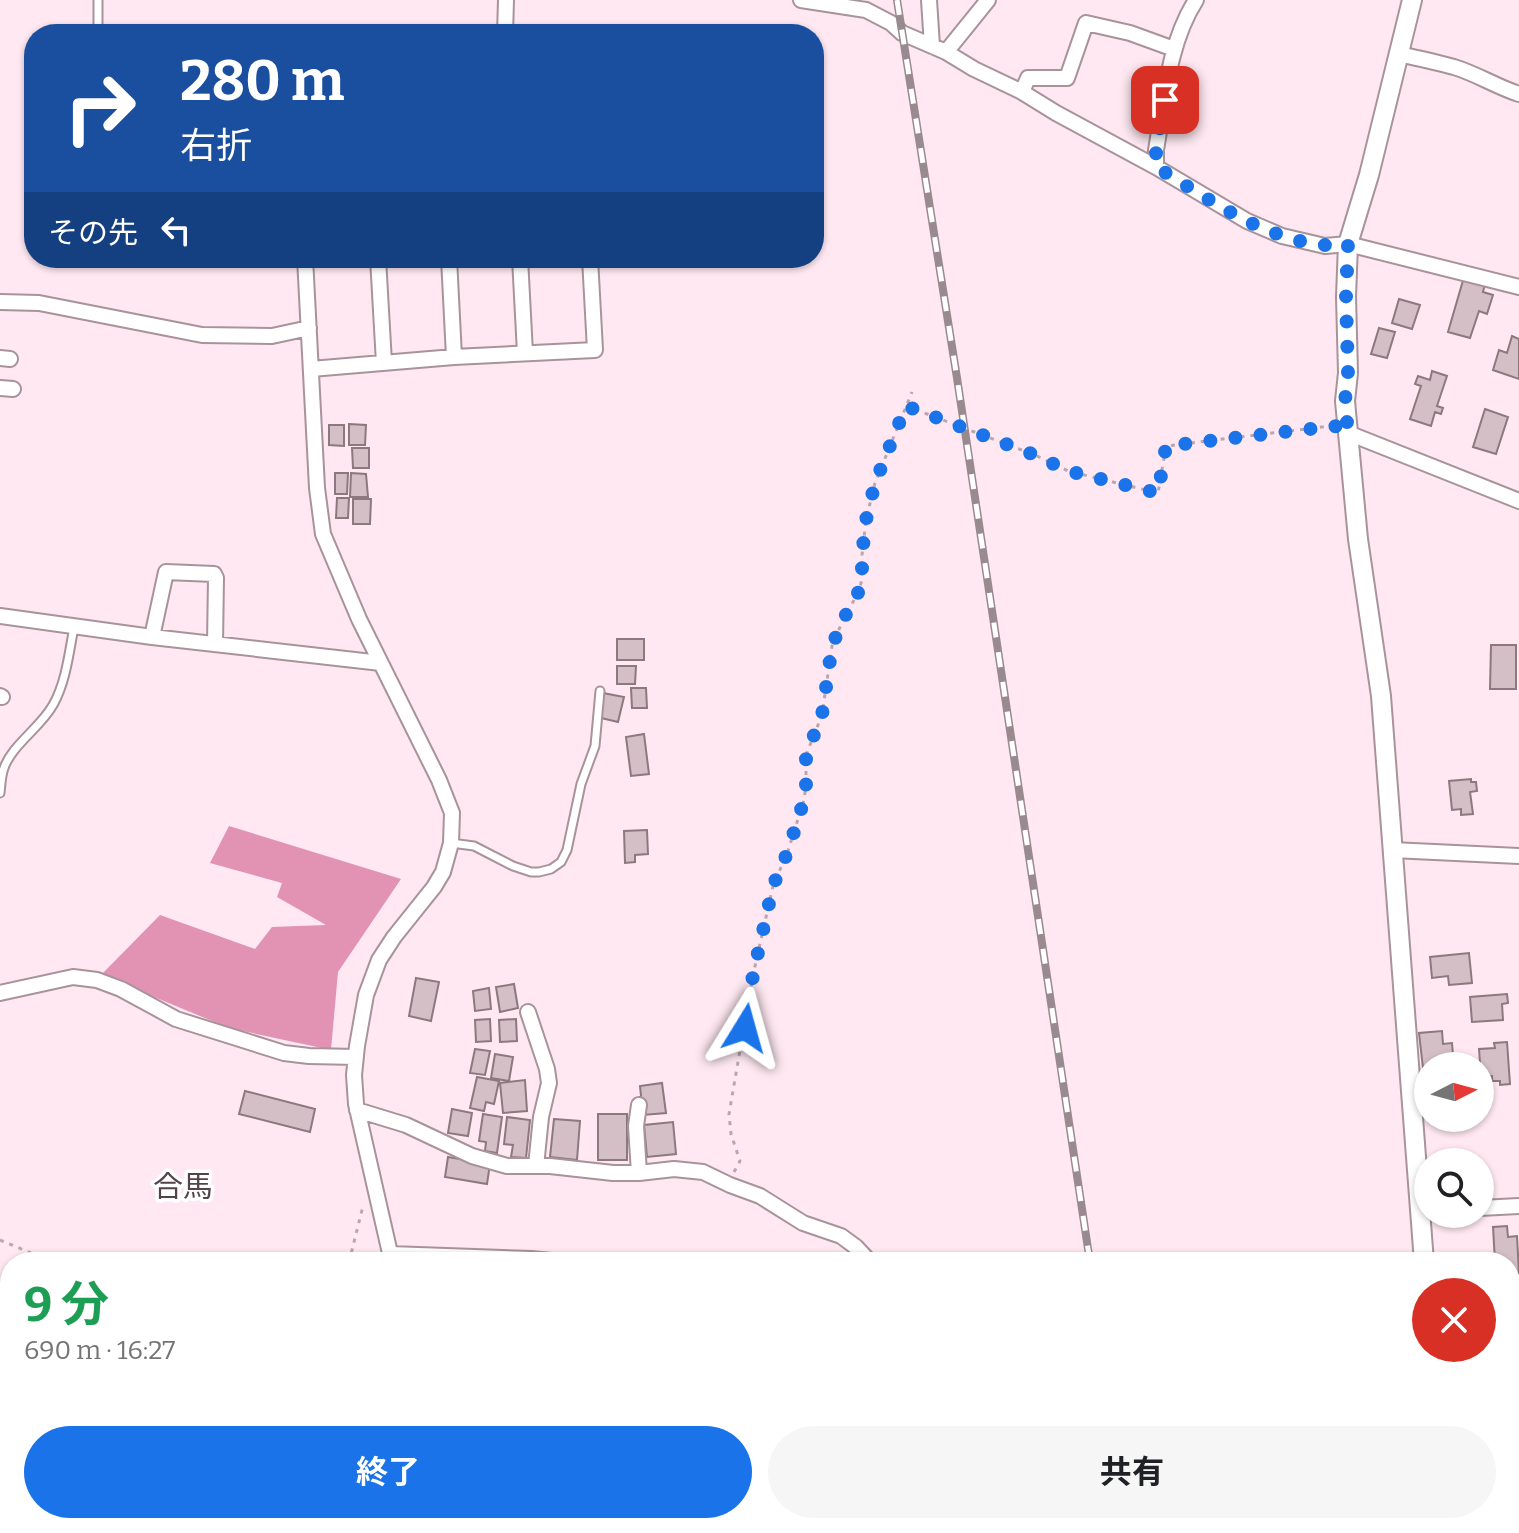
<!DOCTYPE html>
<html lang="ja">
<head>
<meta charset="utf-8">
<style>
  body { margin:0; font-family:Bitter,"Noto Sans JP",serif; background:#f6f6f6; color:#202124; height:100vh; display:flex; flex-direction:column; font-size:30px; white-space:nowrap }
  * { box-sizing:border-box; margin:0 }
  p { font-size:26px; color:#757577 }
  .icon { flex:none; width:44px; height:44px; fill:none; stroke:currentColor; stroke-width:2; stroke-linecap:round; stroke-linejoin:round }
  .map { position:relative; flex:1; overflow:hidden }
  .side { position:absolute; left:0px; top:1252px; width:1520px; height:282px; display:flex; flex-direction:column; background:#fff; border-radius:32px 32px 0 0; box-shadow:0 2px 6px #0004 }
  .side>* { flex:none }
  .guide { position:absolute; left:24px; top:24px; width:800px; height:244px; border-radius:32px; box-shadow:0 2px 6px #0004; background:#1a4fa0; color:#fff; overflow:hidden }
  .needle { width:52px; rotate:84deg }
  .tools { position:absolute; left:1414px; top:1052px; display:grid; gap:16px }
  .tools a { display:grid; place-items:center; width:80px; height:80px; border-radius:50%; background:#fff; box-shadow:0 2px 6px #0004; font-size:40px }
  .pin { position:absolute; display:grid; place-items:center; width:68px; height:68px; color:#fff; margin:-34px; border-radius:16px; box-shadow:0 4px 12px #0006 }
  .me { position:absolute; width:88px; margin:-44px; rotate:8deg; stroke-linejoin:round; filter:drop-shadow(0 0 6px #0008) }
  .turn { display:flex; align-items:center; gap:28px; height:168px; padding:0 24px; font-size:36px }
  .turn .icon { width:104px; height:104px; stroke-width:2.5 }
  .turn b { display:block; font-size:56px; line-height:68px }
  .then { display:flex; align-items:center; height:76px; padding:0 24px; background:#0003; gap:16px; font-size:30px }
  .round { display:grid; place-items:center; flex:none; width:84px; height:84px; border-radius:42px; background:#f6f6f6 }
  .summary { display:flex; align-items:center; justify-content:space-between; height:136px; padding:0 24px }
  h1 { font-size:48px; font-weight:700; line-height:60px; color:#1e9e55 }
  .primary-button { display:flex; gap:16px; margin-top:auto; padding:16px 24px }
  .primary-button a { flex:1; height:92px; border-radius:48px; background:#1a73e8; color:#fff; font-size:32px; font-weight:700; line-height:92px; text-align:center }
  .primary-button a+a { background:#f6f6f6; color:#202124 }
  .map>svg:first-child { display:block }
</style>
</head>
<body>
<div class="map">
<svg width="1519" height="1533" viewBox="0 0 1519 1533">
  <rect width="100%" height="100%" fill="#ffe8f1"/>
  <path fill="#e293b4" d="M 229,826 L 401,879 L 338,972 L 331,1050 L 229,1028 L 101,975 L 160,915 L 255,949 L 272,927 L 326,925 L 277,897 L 282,883 L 210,863 Z"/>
  <path fill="#d5bfc7" stroke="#8c787f" stroke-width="2" d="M 1464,277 L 1485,284 L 1483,292 L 1493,295 L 1487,314 L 1479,311 L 1470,338 L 1448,332 Z
    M 1399,299 L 1420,305 L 1412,329 L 1392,323 Z
    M 1379,328 L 1395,332 L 1387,358 L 1371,354 Z
    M 1512,336 L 1519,339 L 1519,379 L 1493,370 L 1499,350 L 1507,353 Z
    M 1432,371 L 1447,376 L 1437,406 L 1443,408 L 1441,414 L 1435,412 L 1431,426 L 1410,419 L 1421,386 L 1415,384 L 1418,376 L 1430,380 Z
    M 1485,409 L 1508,417 L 1496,454 L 1473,447 Z
    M 349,424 L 366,425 L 365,445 L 349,445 Z
    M 329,425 L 344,425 L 344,446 L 329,445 Z
    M 352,448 L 369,448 L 369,468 L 353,468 Z
    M 335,473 L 348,473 L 347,494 L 335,494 Z
    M 351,473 L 366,474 L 368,497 L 350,497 Z
    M 337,498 L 349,498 L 348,518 L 336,518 Z
    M 353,499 L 371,499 L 370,524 L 353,524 Z
    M 617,639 L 644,639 L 644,660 L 617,660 Z
    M 1491,645 L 1516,645 L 1516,689 L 1490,689 Z
    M 617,666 L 636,666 L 635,684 L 617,684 Z
    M 631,688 L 646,688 L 647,708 L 632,708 Z
    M 603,693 L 624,697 L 618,722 L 597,717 Z
    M 644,734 L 649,774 L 631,776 L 626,737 Z
    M 1471,779 L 1471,782 L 1476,782 L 1477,791 L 1470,792 L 1473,814 L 1461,815 L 1461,809 L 1452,810 L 1449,781 Z
    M 647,830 L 648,854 L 635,855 L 635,862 L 625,863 L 624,831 Z
    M 1469,953 L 1472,983 L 1449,985 L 1448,976 L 1432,978 L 1430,957 Z
    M 416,978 L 439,982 L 431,1021 L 409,1016 Z
    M 514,984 L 518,1008 L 500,1012 L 496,987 Z
    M 489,988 L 491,1009 L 475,1011 L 473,991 Z
    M 1507,994 L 1508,1003 L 1502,1004 L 1503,1020 L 1472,1022 L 1470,997 Z
    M 490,1019 L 491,1041 L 476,1042 L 475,1020 Z
    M 516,1019 L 517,1041 L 500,1042 L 499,1020 Z
    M 1442,1031 L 1443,1044 L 1452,1043 L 1454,1066 L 1428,1066 L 1423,1068 L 1419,1033 Z
    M 1507,1042 L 1510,1084 L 1500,1085 L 1500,1081 L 1492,1081 L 1492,1076 L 1481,1077 L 1479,1049 L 1495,1048 L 1494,1043 Z
    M 475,1049 L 490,1051 L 485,1075 L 470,1073 Z
    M 495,1054 L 513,1057 L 509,1081 L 491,1078 Z
    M 477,1077 L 499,1081 L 494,1104 L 486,1102 L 484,1111 L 470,1108 Z
    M 525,1080 L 527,1111 L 503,1113 L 500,1083 Z
    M 662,1083 L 666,1113 L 643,1115 L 640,1086 Z
    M 245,1091 L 315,1109 L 310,1132 L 239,1114 Z
    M 452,1109 L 472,1113 L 468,1136 L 448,1133 Z
    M 483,1114 L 502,1117 L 497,1153 L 485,1151 L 486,1142 L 479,1141 Z
    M 598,1114 L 627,1114 L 627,1160 L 598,1160 Z
    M 507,1117 L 530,1120 L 526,1158 L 511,1157 L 513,1145 L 504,1144 Z
    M 554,1119 L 580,1121 L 577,1160 L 550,1157 Z
    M 673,1122 L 676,1154 L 647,1157 L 644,1125 Z
    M 448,1157 L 490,1164 L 487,1184 L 445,1177 Z
    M 1507,1226 L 1508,1237 L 1517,1236 L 1519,1273 L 1510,1273 L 1510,1262 L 1495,1262 L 1493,1227 Z
    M 639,1524 L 664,1524 L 662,1533 L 638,1533 Z
    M 690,1524 L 719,1524 L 717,1533 L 700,1533 L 688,1530 Z
    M 767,1524 L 791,1524 L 789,1533 L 765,1533 Z
    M 900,1524 L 922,1524 L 920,1533 L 898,1533 Z
    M 929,1524 L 956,1528 L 955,1533 L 927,1533 Z"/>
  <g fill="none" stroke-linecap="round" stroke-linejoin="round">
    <g stroke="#a8939b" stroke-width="11">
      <path id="service" d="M 98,0 L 98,34
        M 0,793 C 1,785 1,776 4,768 C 12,745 40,728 53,705 C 66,682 69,653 74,627
        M 451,843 L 474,846 L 513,866 L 531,872 L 539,872 L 551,869 L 561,862 L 567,850 L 581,784 L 595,746 L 600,691"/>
    </g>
    <g stroke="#a8939b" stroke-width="18">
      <path id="minor" d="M 801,0 L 866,10 L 891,23 L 902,33 L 946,52 L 974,69 L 1022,92 L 1056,113 L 1156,167 L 1247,221 L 1282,236 L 1325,246 L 1348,244 L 1519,287
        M 929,0 L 932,46
        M 505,34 L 506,0
        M 946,52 L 988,0
        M 1399,54 C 1417,58 1436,62 1454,67 C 1477,74 1497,87 1519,94
        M 1022,92 L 1028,78 L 1067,78 L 1086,23 L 1130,33 L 1174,49
        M 1156,167 L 1156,150 C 1165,99 1168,44 1196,0
        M 305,258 L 317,488 L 323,534 L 359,619 L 439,780 L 452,813 L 451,843 L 443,872 L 434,887 L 394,937 L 379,960 L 366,995 L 357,1046 L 354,1075 L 356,1104 L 392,1262
        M 378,258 L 384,363
        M 449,258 L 454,357
        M 520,258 L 525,353
        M 0,302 L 39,303 L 202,335 L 272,336 L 309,328
        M 0,358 L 10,359
        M 311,369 L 454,357 L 595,350 L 590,258
        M 0,388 L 13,389
        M 1348,433 L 1519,501
        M 0,616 L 152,637 L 381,663
        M 152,637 L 166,572 L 214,574 L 216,578 L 215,644
        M 0,696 L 2,697
        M 1392,850 L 1519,856
        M 0,993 L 73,977 L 97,980 L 121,989 L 176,1019 L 284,1053 L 309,1056 L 356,1057
        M 528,1012 L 547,1069 L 549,1083 L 541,1117 L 536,1166
        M 639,1105 L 636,1126 L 639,1173
        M 357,1110 L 406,1125 L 472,1156 L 507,1166 L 550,1166 L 613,1173 L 639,1173 L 674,1169 L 703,1172 L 730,1185 L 760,1196 L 803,1223 L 841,1236 L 856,1247 L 870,1262
        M 1480,1208 L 1519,1206
        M 390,1254 L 531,1259 L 562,1262
        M 0,1530 L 4,1533
        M 402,1533 L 405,1524
        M 799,1533 L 802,1524
        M 885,1533 L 887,1524
        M 968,1533 L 970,1524"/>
    </g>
    <g stroke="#a8939b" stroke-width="22">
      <path id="tertiary" d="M 1412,0 L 1369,175 L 1348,244 L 1346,297 L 1348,373 L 1345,401 L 1358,539 L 1381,696 L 1424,1262
        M 1439,1524 L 1440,1533"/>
    </g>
    <path stroke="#b9a7ae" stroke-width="3" stroke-dasharray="4 6" stroke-linecap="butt" d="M 906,406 L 1035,455 L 1068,471 L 1158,493 L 1166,446 L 1330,426
      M 734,1172 L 740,1161 L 731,1134 L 729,1114 L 753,975 L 773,886 L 788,851 L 804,800 L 806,785 L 806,755 L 822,715 L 832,646 L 843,620 L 859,591 L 862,579 L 862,555 L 866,520 L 875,483 L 912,392
      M 0,1240 L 43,1258 L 69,1262
      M 349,1262 L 363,1206"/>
    <use href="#service" stroke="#fff" stroke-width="7"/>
    <use href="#minor" stroke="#fff" stroke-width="14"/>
    <use href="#tertiary" stroke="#fff" stroke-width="18"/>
    <g stroke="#998a90" stroke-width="8">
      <path id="rail" d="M 897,0 L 957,378 L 1090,1262
        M 1120,1524 L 1121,1533"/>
    </g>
    <use href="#rail" stroke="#fff" stroke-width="5" stroke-dasharray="15" stroke-linecap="butt"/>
  </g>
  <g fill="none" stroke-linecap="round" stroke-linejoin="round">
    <path stroke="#1a73e8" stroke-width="14" stroke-dasharray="0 25.2" d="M 745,1028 L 753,975 L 773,886 L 788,851 L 804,800 L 806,785 L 806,755 L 822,715 L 832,646 L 843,620 L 859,591 L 862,579 L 862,555 L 866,520 L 875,483 L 906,406 L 1035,455 L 1068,471 L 1158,493 L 1166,446 L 1335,426 L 1348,433 L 1345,401 L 1348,373 L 1346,297 L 1348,244 C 1340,245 1332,246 1324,245 C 1262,239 1208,198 1156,167 L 1156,150 L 1165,100"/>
  </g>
  <g text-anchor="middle" stroke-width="7" stroke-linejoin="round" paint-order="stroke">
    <g font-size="30" fill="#55434a" stroke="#fff">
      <text x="183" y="1197">合馬</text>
    </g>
  </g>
</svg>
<div class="tools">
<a><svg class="needle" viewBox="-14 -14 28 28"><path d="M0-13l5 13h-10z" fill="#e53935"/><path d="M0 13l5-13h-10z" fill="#757577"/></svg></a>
<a><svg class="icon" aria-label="search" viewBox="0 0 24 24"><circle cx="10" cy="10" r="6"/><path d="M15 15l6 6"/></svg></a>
</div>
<div class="pin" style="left:1165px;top:100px;background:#d93025"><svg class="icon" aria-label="arrive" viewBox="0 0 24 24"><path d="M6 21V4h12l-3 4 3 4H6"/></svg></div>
<svg class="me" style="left:745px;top:1028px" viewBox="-20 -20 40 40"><path d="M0-17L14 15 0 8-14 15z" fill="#1a73e8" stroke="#fff" stroke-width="4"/></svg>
<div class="guide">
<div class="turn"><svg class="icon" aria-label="right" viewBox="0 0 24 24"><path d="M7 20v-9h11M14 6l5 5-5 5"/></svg><div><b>280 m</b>右折</div></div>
<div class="then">その先<svg class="icon" aria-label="left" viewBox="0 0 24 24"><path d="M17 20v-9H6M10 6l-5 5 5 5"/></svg></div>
</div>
<section class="side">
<div class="summary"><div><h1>9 分</h1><p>690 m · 16:27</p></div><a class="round" style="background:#d93025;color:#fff"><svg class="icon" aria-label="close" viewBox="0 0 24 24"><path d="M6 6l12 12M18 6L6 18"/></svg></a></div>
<div class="primary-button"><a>終了</a><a>共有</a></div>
</section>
</div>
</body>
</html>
